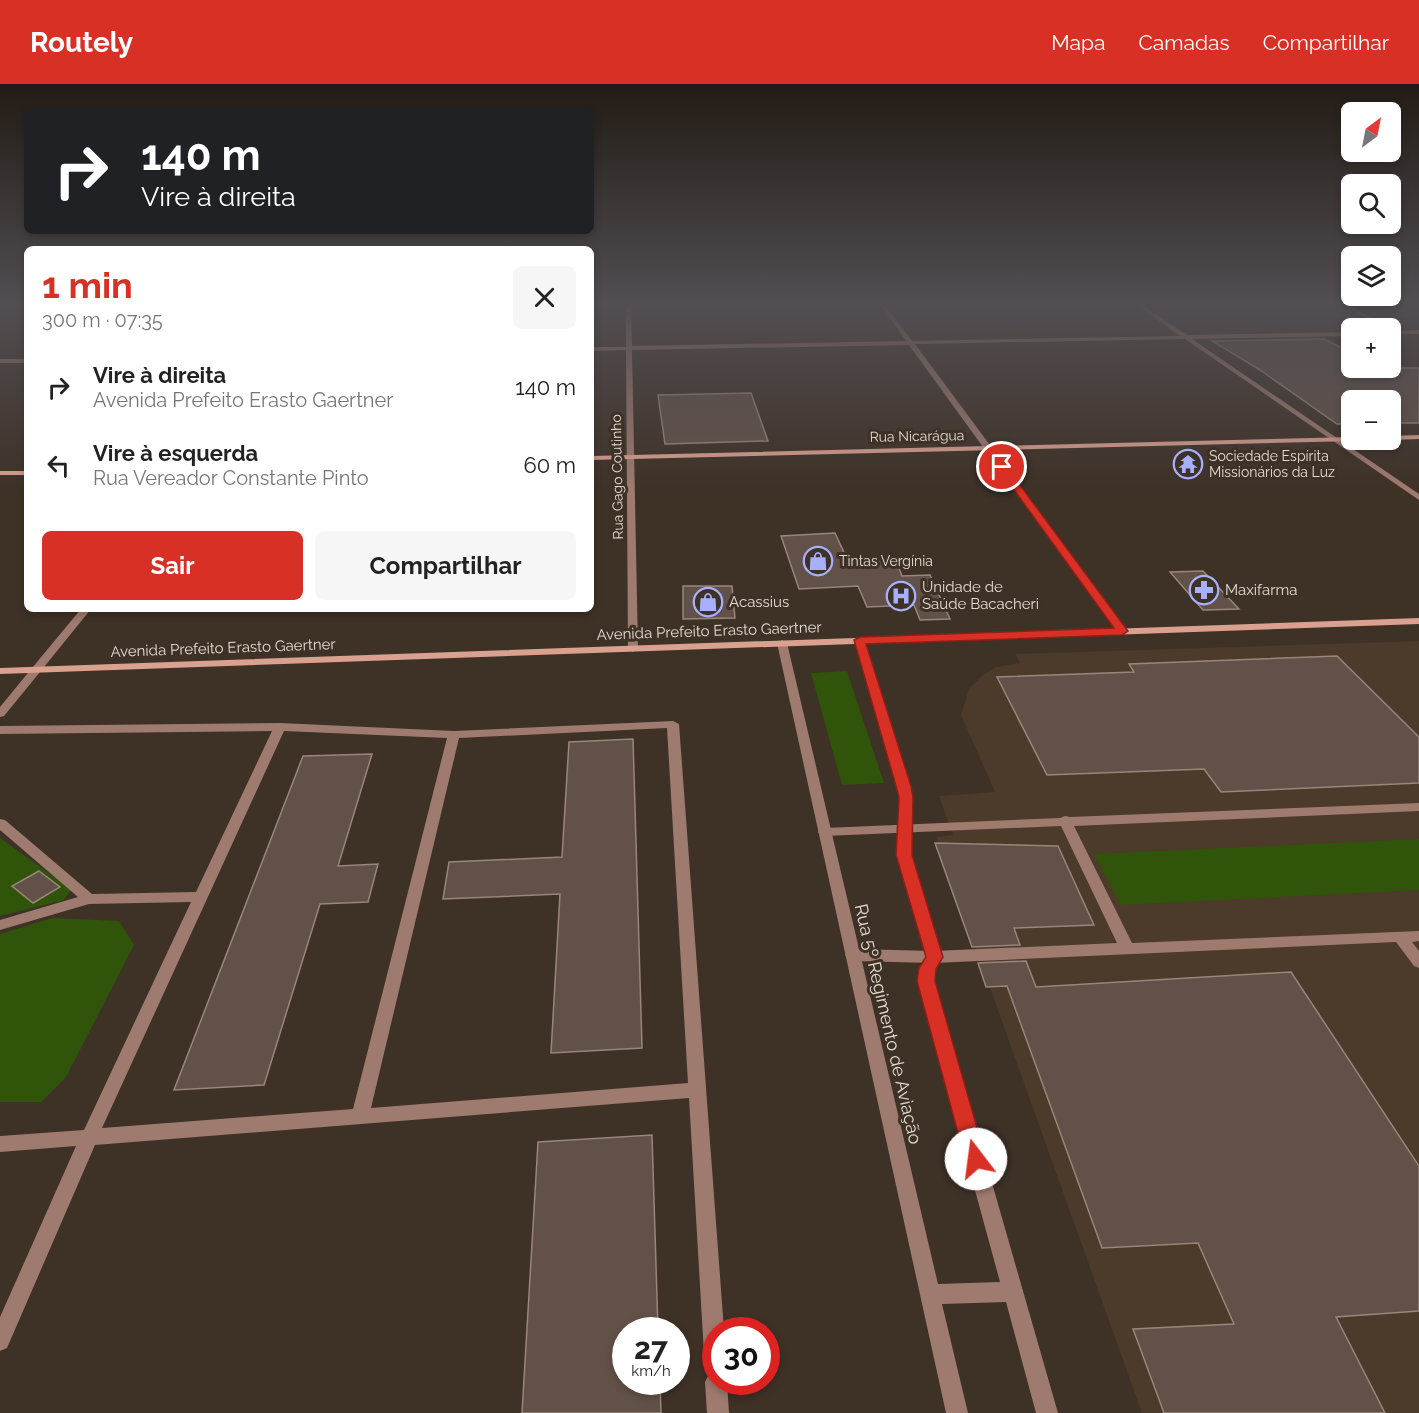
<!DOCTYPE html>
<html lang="pt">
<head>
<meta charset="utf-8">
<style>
  body { margin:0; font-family:Raleway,sans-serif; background:#f6f6f6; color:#222; height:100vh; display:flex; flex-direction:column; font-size:22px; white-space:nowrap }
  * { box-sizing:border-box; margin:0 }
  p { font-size:20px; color:#767676 }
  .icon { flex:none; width:33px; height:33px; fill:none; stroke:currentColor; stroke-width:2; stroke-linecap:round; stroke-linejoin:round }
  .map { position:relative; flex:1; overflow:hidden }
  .details { position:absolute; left:24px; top:162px; width:570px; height:366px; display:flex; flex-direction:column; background:#fff; border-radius:9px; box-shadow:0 3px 9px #0003 }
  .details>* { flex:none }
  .top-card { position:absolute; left:24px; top:24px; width:570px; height:126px; border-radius:9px; box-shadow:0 3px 9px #0003; background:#202124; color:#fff; overflow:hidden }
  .needle { width:39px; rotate:32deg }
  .buttons { position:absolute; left:1341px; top:18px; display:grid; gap:12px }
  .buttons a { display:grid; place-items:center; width:60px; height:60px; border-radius:9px; background:#fff; box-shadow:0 3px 9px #0003; font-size:30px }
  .speed { position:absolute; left:612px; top:1233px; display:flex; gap:12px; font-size:30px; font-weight:700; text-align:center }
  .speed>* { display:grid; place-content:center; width:78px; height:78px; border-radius:50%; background:#fff; box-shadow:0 3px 9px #0003; line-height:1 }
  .speed small { font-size:15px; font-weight:400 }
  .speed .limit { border:9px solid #d22; background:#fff; color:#111 }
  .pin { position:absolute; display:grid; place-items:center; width:51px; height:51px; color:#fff; margin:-26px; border:3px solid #fff; border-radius:50%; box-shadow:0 2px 6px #0007 }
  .me { position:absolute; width:66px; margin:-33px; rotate:345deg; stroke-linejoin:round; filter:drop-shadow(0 0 4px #0008) }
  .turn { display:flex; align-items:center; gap:21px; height:126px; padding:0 18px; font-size:27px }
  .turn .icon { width:78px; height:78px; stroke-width:2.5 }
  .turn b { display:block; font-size:42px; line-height:51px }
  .round { display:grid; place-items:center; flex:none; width:63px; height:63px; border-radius:9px; background:#f6f6f6 }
  .headline { display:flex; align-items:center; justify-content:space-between; height:102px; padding:0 18px }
  h1 { font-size:36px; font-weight:700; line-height:45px; color:#d93025 }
  .primary-button { display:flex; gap:12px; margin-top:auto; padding:12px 18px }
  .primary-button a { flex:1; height:69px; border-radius:9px; background:#d93025; color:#fff; font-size:24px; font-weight:700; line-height:69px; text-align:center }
  .primary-button a+a { background:#f6f6f6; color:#222 }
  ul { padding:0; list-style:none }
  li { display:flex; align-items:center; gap:18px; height:78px; padding:0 18px }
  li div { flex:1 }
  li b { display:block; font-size:22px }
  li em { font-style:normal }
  header { display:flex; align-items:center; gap:36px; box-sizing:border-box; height:84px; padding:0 30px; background:#d93025; color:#fff }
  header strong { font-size:28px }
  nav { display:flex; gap:33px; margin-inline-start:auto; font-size:21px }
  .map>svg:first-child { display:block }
</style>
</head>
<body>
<header>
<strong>Routely</strong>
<nav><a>Mapa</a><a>Camadas</a><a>Compartilhar</a></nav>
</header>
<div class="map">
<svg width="1419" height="1329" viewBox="0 0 1419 1329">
  <rect width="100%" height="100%" fill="#3e3126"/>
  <path fill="#4c3a2a" d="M 1419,557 L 1419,1329 L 1142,1329 L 936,753 L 953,751 L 939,712 L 995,708 L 961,631 L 969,605 L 983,591 L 996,583 L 1020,579 L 1015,570 Z"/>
  <path fill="#31540b" d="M 847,587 L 884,699 L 842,701 L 811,589 Z
    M 0,754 L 71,805 L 64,816 L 0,832 Z
    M 1419,755 L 1419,806 L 1121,821 L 1094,770 Z
    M 53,834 L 119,837 L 134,861 L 66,993 L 41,1018 L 0,1018 L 0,850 Z"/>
  <path fill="#625148" stroke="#98867b" stroke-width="1.5" d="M 1324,255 L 1352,269 L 1352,284 L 1419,284 L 1419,339 L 1390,339 L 1390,316 L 1352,316 L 1352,340 L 1337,340 L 1260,286 L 1212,257 Z
    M 751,309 L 768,357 L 665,360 L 658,311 Z
    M 835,449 L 848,477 L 896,477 L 902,492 L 930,491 L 950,535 L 920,536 L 914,521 L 867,523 L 858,502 L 799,505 L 781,452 Z
    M 1203,487 L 1239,525 L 1203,526 L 1170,488 Z
    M 683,502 L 732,502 L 735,534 L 683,535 Z
    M 1337,572 L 1419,653 L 1419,699 L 1221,708 L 1204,685 L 1047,691 L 997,593 L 1134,588 L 1129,580 Z
    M 633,655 L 642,964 L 551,969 L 560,810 L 443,815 L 449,778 L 562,773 L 569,658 Z
    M 372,670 L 338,782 L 378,780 L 368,818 L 320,820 L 264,1001 L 174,1006 L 303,672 Z
    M 935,759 L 1058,762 L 1094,841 L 1014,844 L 1020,861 L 972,863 Z
    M 39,787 L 60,803 L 33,819 L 12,802 Z
    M 1026,877 L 1036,903 L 1291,888 L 1419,1082 L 1419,1227 L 1336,1233 L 1385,1329 L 1164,1329 L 1133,1245 L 1234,1240 L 1198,1159 L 1102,1164 L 1007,902 L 986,903 L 978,879 Z
    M 652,1051 L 658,1246 L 626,1246 L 626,1298 L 660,1298 L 661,1329 L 522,1329 L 538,1058 Z"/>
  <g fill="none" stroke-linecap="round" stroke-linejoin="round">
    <path fill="#9f7a6f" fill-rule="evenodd" d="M 36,583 L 40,584 L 41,586 L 40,588 L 4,632 L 0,633 L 0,623 L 32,584 Z
      M 673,637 L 679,640 L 724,1246 L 716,1246 L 716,1298 L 727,1298 L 729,1329 L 707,1329 L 705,1298 L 708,1292 L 705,1287 L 689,1014 L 95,1061 L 7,1264 L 0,1267 L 0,1233 L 76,1062 L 0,1068 L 0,1052 L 84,1046 L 191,818 L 89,820 L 0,846 L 0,836 L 78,813 L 0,746 L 0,735 L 5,736 L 92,810 L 196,808 L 272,647 L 0,650 L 0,642 L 280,639 L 454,647 ZM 667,644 L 688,999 L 371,1024 L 459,654 ZM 284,647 L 447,654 L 353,1025 L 102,1044 Z
      M 1419,719 L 1419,727 L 1074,742 L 1132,859 L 1419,847 L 1419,857 L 1412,858 L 1419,867 L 1419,884 L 1414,882 L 1396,858 L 934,879 L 853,877 L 848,875 L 845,871 L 848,867 L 853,865 L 934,867 L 1117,859 L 1061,742 L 825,752 L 820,751 L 818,748 L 820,745 L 825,744 L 1060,734 L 1065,732 L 1070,733 Z"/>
    <path fill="#9f7a6f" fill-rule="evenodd" d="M 626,221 L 631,221 L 632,262 L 906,257 L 881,221 L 885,221 L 912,257 L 1180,252 L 1137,221 L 1142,221 L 1187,251 L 1352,248 L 1352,252 L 1192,255 L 1419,410 L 1419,416 L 1185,255 L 915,260 L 1126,545 L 1127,547 L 1126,549 L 1118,549 L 909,261 L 632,266 L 638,565 L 633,568 L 628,565 L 626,266 L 591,267 L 591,263 L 626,263 Z
      M 1341,221 L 1347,221 L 1399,247 L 1419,246 L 1419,250 L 1390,250 L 1390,244 L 1386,244 Z
      M 0,275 L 27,275 L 27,279 L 0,279 Z
      M 81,525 L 91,525 L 40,588 L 32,588 L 31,586 L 32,584 Z
      M 860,554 L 865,557 L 910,702 L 912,714 L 911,771 L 942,873 L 935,885 L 934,897 L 1058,1329 L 1036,1329 L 1006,1218 L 942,1220 L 968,1329 L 946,1329 L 777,559 L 782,556 L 787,559 L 938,1200 L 1000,1198 L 918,897 L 919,884 L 926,873 L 897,771 L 900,714 L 898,702 L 855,557 Z"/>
    <path fill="#dba190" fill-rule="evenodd" d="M 1419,351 L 1419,355 L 1390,356 L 1387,356 L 1390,356 L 1390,352 Z
      M 1352,353 L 1352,356 L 1355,357 L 591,376 L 591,372 Z
      M 0,387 L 27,387 L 27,391 L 0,391 Z
      M 1419,534 L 1419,540 L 0,590 L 0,584 Z"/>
  </g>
  <linearGradient id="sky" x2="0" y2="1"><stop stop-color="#221b15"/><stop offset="0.54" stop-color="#524e52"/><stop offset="1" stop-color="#524e52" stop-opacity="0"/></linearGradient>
  <rect width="1419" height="407" fill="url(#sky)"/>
  <path fill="#d93025" stroke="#8d1f18" stroke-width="1.5" d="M 999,381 L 1005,381 L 1128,547 L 1122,551 L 866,560 L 911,702 L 913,714 L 912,771 L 943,873 L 936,885 L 935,897 L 986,1075 L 983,1082 L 976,1084 L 968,1082 L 965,1075 L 917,897 L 919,884 L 926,873 L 896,771 L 899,714 L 896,702 L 854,556 L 860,553 L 1114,544 L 999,385 Z"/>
  <defs>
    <g id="temple-ring" transform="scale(1.5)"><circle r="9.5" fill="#3e3126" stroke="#a7b0fc" stroke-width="1.5"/><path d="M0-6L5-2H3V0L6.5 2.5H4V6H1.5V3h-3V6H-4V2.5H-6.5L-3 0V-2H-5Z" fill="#a7b0fc"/></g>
    <g id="shop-ring" transform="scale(1.5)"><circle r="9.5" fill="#3e3126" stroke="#a7b0fc" stroke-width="1.5"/><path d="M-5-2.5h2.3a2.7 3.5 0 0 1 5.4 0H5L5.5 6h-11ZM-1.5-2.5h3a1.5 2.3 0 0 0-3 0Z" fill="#a7b0fc"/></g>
    <g id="pharmacy-ring" transform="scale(1.5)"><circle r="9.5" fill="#3e3126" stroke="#a7b0fc" stroke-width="1.5"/><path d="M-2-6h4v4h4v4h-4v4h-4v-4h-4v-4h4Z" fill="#a7b0fc"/></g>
    <g id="hospital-ring" transform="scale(1.5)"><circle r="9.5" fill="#3e3126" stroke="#a7b0fc" stroke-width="1.5"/><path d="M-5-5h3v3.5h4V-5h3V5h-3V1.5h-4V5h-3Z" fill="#a7b0fc"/></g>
  </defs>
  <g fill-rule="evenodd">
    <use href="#temple-ring" x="1188" y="380"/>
    <use href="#shop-ring" x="818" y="477"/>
    <use href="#pharmacy-ring" x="1204" y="506"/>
    <use href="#hospital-ring" x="901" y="512"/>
    <use href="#shop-ring" x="708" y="518"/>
  </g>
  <g text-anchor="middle" stroke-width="6" stroke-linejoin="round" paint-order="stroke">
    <g font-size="14" fill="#e2d9d2" stroke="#3e3126">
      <text transform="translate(917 352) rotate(-1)" y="5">Rua Nicarágua</text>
      <text transform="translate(617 393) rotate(-91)" y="5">Rua Gago Coutinho</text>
    </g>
    <g font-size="14" fill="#e2d9d2" stroke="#3e3126" text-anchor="start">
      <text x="1209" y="377">Sociedade Espírita<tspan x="1209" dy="16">Missionários da Luz</tspan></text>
      <text x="839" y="482">Tintas Vergínia</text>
    </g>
    <g font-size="15" fill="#e2d9d2" stroke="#3e3126" text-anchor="start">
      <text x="922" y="508">Unidade de<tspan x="922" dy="17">Saúde Bacacheri</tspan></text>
      <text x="1225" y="511">Maxifarma</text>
      <text x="729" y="523">Acassius</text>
    </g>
    <g font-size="15" fill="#e2d9d2" stroke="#3e3126">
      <text transform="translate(709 547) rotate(-2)" y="5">Avenida Prefeito Erasto Gaertner</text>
      <text transform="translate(223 564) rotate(-2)" y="5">Avenida Prefeito Erasto Gaertner</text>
    </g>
    <g font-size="18" fill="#e2d9d2" stroke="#3e3126">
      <text transform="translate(888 940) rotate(77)" y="6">Rua 5º Regimento de Aviação</text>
    </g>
  </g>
</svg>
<div class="buttons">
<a><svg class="needle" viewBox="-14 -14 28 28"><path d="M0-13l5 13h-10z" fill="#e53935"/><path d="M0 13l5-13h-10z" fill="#767676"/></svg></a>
<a><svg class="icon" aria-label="search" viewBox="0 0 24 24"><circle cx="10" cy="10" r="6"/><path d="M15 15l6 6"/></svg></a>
<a><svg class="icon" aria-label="layers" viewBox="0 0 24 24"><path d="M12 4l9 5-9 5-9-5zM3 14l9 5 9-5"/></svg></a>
<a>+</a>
<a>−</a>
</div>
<div class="speed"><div>27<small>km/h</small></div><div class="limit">30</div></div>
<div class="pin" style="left:1002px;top:383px;background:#d93025"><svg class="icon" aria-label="arrive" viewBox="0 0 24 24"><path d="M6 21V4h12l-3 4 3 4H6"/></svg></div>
<svg class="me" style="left:976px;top:1075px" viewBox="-20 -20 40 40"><circle r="19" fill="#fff"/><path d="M0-13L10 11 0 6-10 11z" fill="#d93025"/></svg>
<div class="top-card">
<div class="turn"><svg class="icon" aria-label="right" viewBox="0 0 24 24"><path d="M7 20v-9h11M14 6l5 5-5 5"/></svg><div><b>140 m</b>Vire à direita</div></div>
</div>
<section class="details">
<div class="headline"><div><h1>1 min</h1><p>300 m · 07:35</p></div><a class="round"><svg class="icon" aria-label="close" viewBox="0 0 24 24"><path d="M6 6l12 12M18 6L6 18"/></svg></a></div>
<ul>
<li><svg class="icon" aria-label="right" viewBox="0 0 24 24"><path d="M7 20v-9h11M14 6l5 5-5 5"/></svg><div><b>Vire à direita</b><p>Avenida Prefeito Erasto Gaertner</p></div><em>140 m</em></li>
<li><svg class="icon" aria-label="left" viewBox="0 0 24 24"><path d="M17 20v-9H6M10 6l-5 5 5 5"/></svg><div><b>Vire à esquerda</b><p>Rua Vereador Constante Pinto</p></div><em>60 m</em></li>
</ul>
<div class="primary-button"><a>Sair</a><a>Compartilhar</a></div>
</section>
</div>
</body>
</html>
